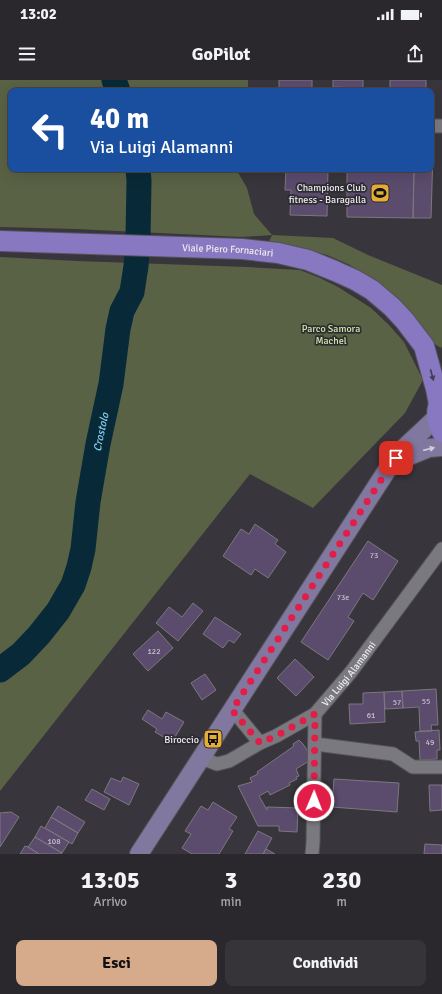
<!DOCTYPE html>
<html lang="it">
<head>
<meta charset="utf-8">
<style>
  body { margin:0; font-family:Signika,sans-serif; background:#363439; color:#f1f3f6; height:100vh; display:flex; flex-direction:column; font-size:15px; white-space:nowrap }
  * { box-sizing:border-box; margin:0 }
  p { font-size:13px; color:#a5a6aa }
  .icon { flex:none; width:22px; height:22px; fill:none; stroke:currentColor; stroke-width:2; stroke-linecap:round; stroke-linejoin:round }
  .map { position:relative; height:774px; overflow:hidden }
  .sheet { display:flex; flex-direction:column; background:#2a282d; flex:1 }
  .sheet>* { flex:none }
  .guide { position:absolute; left:8px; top:8px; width:426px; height:84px; border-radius:8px; box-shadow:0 4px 16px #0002,0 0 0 1px #464449; background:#1a4fa0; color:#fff; overflow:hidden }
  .pin { position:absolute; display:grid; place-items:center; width:34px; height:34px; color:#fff; margin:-17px; border-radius:8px; box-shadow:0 2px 6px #0006 }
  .me { position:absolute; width:44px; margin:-22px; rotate:1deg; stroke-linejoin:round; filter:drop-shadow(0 0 3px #0008) }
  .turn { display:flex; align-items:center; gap:14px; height:84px; padding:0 16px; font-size:18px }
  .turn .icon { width:52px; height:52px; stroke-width:2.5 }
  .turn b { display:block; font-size:28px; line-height:34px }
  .eta { display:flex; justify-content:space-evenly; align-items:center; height:68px; text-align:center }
  .eta b { font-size:24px; font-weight:700; line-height:28px }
  .primary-button { display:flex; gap:8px; margin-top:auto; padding:8px 16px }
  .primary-button a { flex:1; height:46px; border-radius:8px; background:#d6ab8b; color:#111; font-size:16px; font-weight:700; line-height:46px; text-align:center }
  .primary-button a+a { background:#363439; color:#f1f3f6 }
  .status { display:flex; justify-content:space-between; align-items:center; height:28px; padding:0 20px; background:#2a282d; direction:ltr }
  .status svg { height:11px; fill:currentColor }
  header { display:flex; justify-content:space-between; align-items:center; height:52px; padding:0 16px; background:#2a282d; font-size:18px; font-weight:700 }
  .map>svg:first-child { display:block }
</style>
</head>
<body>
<div class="status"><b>13:02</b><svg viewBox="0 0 49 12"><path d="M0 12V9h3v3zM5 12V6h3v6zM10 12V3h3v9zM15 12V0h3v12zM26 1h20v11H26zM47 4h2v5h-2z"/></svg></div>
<header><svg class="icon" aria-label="menu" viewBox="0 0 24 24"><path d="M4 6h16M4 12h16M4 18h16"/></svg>GoPilot<svg class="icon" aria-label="share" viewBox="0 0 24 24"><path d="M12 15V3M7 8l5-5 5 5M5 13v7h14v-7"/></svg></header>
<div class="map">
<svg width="442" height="774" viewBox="0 0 442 774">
  <rect width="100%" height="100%" fill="#38363c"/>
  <path fill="#596245" d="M 0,0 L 248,0 L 248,11 L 11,11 L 11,89 L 236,89 L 247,108 L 254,134 L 272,155 L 333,158 L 368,175 L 442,205 L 442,266 L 441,268 L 433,263 L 363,193 L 348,184 L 327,175 L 308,170 L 268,164 L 272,155 L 242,157 L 76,149 L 0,147 Z
    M 0,177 L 77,181 L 247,187 L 300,190 L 320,198 L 338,207 L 371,228 L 389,245 L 404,262 L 423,300 L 405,333 L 313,428 L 250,394 L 0,711 Z"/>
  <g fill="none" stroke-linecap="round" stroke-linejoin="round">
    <g stroke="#082a38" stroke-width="25">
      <path d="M 114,0 L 118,11"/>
      <path id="s1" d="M 0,590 L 21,574 L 39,555 L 58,531 L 73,505 L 79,487 L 83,469 L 88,422 L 98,364 L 111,304 L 118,249 L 122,231 L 132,212 L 136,186 L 138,158 L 139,101 L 138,89"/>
    </g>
  </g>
  <path fill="#5b4b6d" stroke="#7b787e" d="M 279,0 L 312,0 L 312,11 L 279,11 Z
    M 333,0 L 363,0 L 363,8 L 333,7 Z
    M 390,0 L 426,0 L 426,11 L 390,11 Z
    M 431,72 L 433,72 L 431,138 L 413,138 L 414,89 L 431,89 Z
    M 286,89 L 328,89 L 327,136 L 290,135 L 291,110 L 285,110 Z
    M 347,89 L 414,89 L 413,138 L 347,137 Z
    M 255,444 L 278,460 L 275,464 L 286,472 L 268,498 L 255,489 L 251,495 L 223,476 L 241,449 L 249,454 Z
    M 368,461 L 398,481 L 373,520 L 363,513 L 348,537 L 354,541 L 328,580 L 301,562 Z
    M 193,523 L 203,531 L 178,561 L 156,543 L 169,527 L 182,537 Z
    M 215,537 L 241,554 L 234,563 L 229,560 L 223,568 L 203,554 Z
    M 158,551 L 173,568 L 148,591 L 133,574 Z
    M 295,579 L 314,597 L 296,616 L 277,598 Z
    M 205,594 L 216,610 L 202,620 L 191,603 Z
    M 436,609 L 438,645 L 431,645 L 432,651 L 420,651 L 419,627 L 403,628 L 402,611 Z
    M 402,611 L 403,628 L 385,629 L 384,612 Z
    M 384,612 L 385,642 L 350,644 L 349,624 L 363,624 L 363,613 Z
    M 148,630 L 162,639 L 166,632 L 184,642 L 172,662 L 155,652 L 157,649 L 142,639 Z
    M 439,650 L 440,670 L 437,670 L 437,679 L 420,680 L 419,661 L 416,661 L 415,652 Z
    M 299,660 L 303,664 L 307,670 L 309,681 L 296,689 L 299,696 L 296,697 L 297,699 L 289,703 L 290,705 L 270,715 L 268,711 L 259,716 L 267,730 L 267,727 L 298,728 L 297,752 L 279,751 L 279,746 L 258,746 L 238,706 L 252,702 L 250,698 L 258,694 L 257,692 L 294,666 L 293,664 Z
    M 123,697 L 139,704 L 129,725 L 104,712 L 111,698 L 121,702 Z
    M 334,699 L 399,703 L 397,732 L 332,727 Z
    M 429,705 L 442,705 L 442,730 L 430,731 Z
    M 92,709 L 110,719 L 104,730 L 85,720 Z
    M 213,722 L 237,737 L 229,749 L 233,751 L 219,774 L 192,774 L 182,768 L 191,754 L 185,751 L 201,726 L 208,730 Z
    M 58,726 L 85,742 L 78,753 L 51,737 Z
    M 11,732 L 19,737 L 0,767 L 0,733 Z
    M 51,737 L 78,753 L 72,764 L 45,748 Z
    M 41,746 L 69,762 L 62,773 L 35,757 Z
    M 258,751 L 272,758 L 263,774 L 245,774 Z
    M 35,757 L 62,773 L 61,774 L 39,774 L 28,767 Z
    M 425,764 L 442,765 L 442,774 L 424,774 Z
    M 25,766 L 28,767 L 39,774 L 20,774 Z
    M 266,769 L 275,774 L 263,774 Z"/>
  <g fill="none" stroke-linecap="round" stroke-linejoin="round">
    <g stroke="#545358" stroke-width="15">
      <g id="street">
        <path d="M 431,46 L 442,46"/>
        <path d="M 232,629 L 260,663"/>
        <path d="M 315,664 L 393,674 L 413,687 L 442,687"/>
        <path id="s2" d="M 201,678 L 217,684 L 229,681 L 260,663 L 276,656 L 315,634 L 351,592 L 442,469"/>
        <path d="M 312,774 L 313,763 L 315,634"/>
      </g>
    </g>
    <g stroke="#545358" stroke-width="20">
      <path id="secondary" d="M 395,382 L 429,368 L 442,367
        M 139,774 L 391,384 L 405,367 L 437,337"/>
    </g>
    <g stroke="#545358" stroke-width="22">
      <g id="primary">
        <path id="s3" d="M 0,161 L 242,169 L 278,173 L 308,180 L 335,191 L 355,200 L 372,210 L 392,227 L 405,241 L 424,266 L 436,309 L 439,324"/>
        <path d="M 442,317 C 435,331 436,338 442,352"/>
      </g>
    </g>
    <use href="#street" stroke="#7b7980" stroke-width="13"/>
    <use href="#secondary" stroke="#8178a0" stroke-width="18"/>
    <use href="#primary" stroke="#8877c1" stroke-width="20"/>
  </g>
  <defs><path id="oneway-solid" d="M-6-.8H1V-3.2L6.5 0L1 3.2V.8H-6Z"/></defs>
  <use fill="#443f56" href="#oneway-solid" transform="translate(432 295) rotate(75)"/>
  <use fill="#d1ceda" href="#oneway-solid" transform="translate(429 369) rotate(-13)"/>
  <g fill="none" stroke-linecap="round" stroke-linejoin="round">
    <path stroke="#e11d48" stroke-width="7" stroke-dasharray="0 12.6" d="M 314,721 L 315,634 L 276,656 L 260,663 L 232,630 L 383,397 L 396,378"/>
  </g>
  <defs>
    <g id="stadium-square" transform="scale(1)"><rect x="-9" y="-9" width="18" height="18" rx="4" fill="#e4ad35" stroke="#2e2c32"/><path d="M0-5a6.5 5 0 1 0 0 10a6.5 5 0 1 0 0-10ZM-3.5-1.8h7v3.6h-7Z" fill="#111"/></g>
    <g id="bus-square" transform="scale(1)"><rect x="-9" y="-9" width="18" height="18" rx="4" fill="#e4ad35" stroke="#2e2c32"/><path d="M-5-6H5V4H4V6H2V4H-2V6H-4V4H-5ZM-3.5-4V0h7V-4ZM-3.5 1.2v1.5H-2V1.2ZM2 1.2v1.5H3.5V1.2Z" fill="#111"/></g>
  </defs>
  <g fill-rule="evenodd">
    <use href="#stadium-square" x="380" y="113"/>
    <use href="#bus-square" x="213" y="659"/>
  </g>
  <g text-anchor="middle" stroke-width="3.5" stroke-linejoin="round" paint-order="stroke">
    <g font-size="8" fill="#c8c3ce">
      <text x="374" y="478">73</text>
      <text x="343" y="520">73e</text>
      <text x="154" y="574">122</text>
      <text x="426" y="624">55</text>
      <text x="397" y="625">57</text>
      <text x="371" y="638">61</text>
      <text x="430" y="665">49</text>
      <text x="54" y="764">108</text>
    </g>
    <g font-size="10" fill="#ecebee" stroke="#2e2c32" text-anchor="end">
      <text x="366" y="111">Champions Club<tspan x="366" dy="12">fitness - Baragalla</tspan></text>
      <text x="199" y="663">Biroccio</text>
    </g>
    <g font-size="10" fill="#ecebee" stroke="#2e2c32">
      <text dy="4" stroke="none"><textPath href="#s3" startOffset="228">Viale Piero Fornaciari</textPath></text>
      <text dy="4" stroke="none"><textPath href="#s2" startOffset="180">Via Luigi Alamanni</textPath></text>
    </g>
    <g font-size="10" fill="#d3e8a7" stroke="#2e2c32">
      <text x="331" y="252">Parco Samora<tspan x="331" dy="12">Machel</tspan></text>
    </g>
    <g font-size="11" font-style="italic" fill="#88d2f3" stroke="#2e2c32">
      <text dy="4" stroke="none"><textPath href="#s1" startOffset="269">Crostolo</textPath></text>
    </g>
  </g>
</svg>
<div class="pin" style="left:396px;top:378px;background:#d93025"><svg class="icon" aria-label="arrive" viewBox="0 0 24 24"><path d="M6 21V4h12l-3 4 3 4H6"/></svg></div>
<svg class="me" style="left:314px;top:721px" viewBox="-20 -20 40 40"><circle r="17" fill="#e11d48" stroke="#fff" stroke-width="3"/><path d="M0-11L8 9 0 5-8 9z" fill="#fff"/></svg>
<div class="guide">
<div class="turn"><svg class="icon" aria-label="left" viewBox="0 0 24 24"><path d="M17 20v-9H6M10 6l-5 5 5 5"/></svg><div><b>40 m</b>Via Luigi Alamanni</div></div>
</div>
</div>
<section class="sheet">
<div class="eta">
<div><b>13:05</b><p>Arrivo</p></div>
<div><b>3</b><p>min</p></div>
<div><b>230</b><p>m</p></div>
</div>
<div class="primary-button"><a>Esci</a><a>Condividi</a></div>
</section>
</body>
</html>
